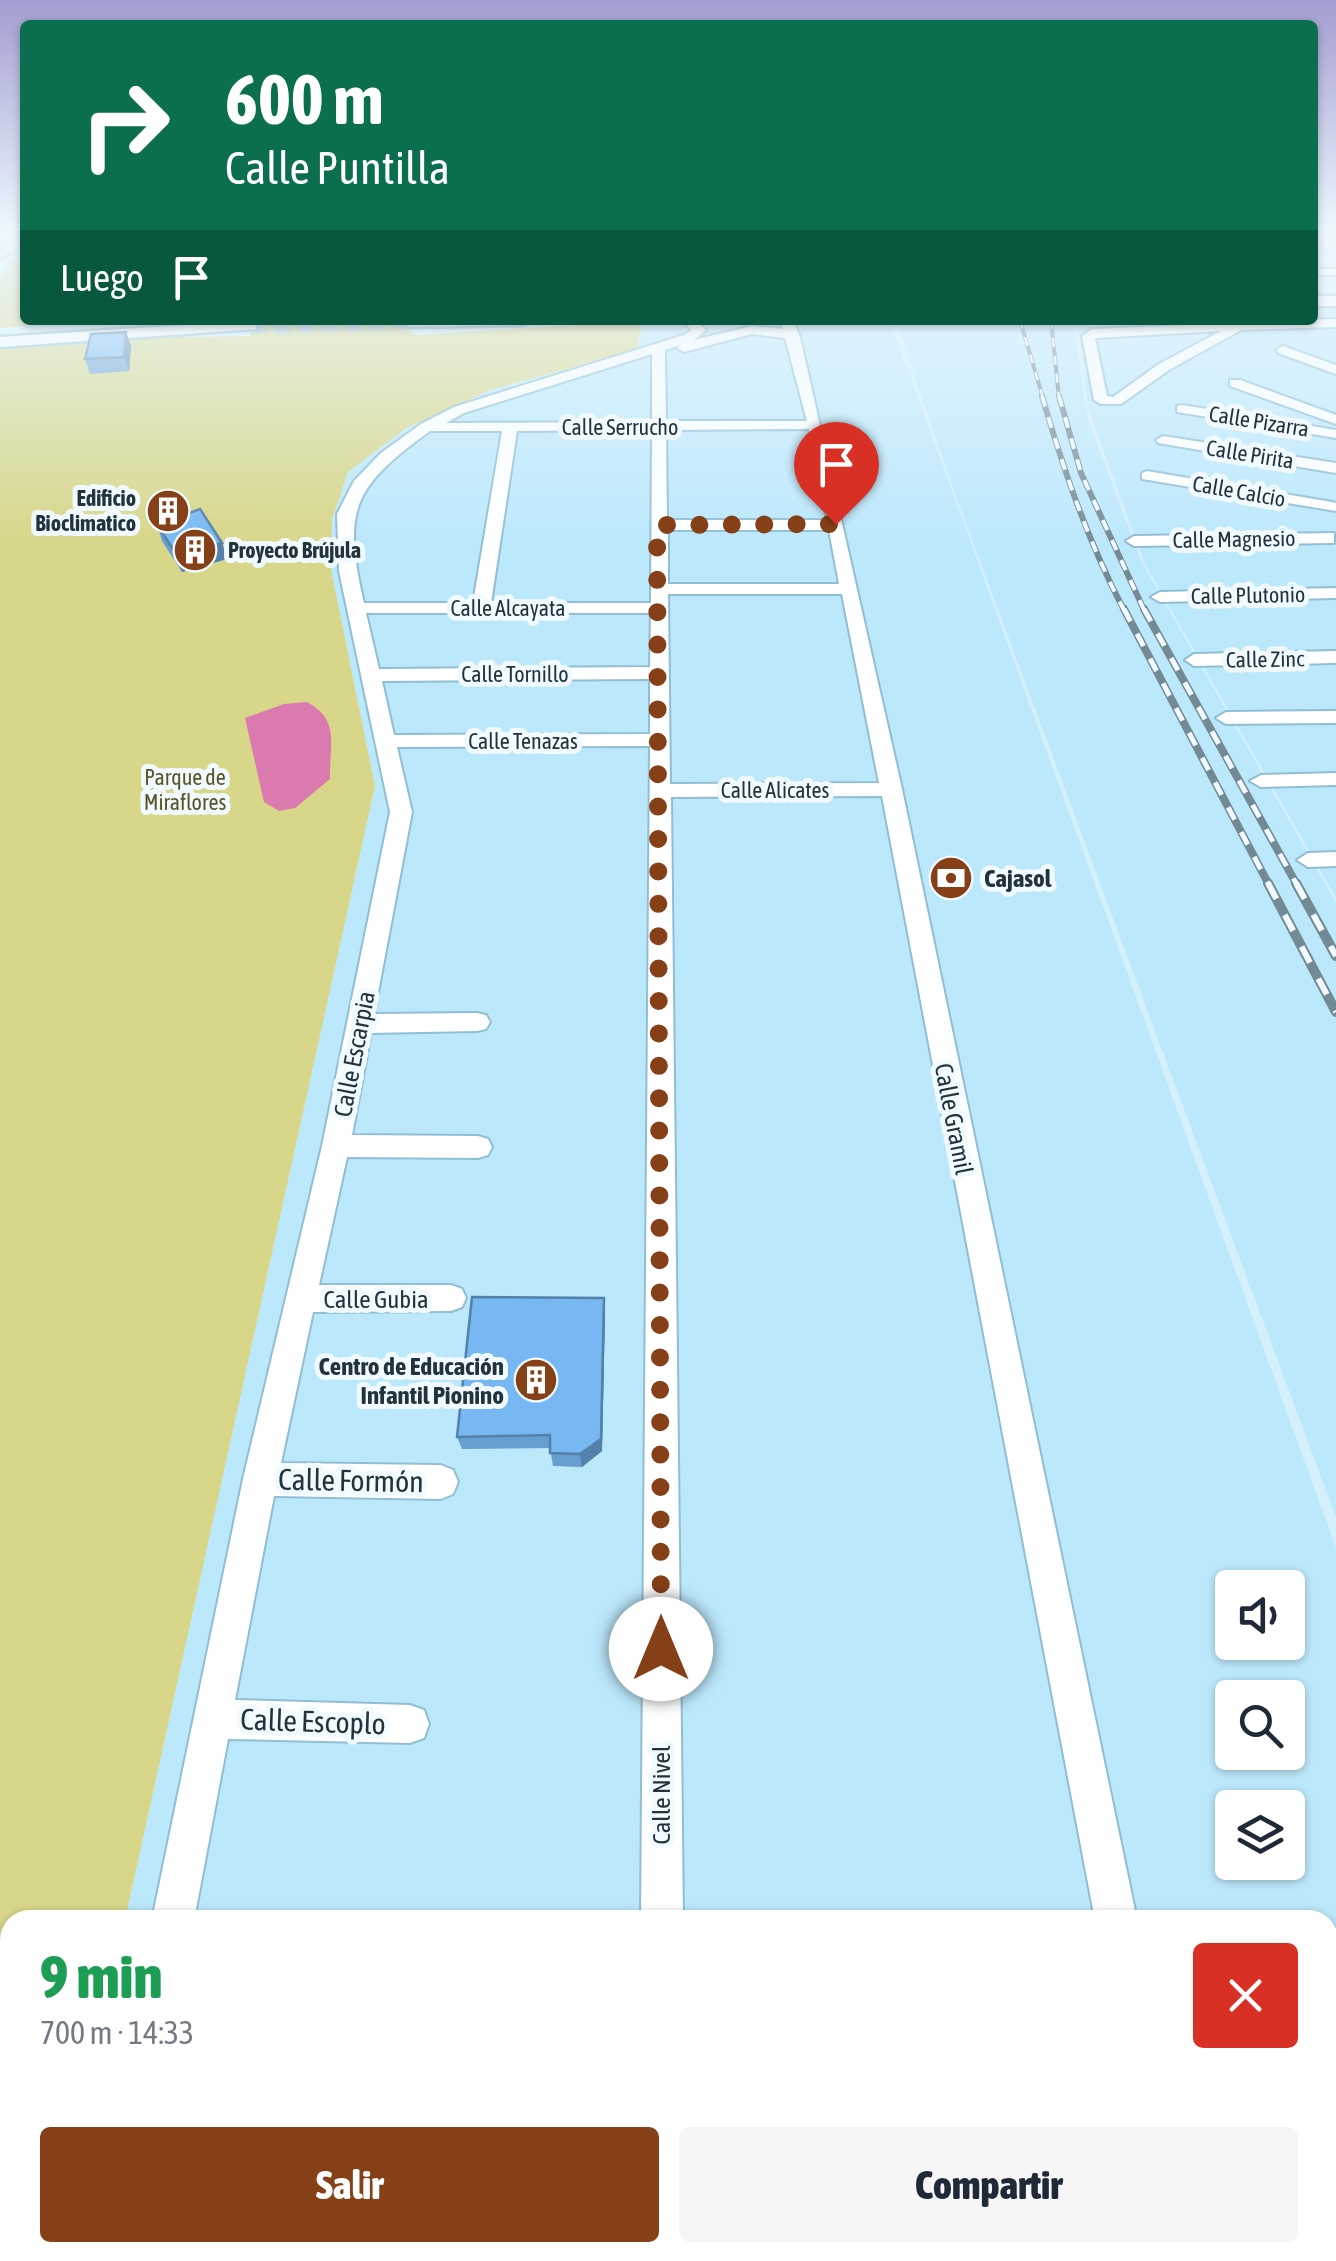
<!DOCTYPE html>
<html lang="es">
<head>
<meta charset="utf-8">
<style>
  body { margin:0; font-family:"Asap Condensed",sans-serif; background:#f6f6f7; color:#1f2937; height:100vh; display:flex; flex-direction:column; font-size:38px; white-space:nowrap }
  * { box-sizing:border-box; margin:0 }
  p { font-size:32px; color:#747a83 }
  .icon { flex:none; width:55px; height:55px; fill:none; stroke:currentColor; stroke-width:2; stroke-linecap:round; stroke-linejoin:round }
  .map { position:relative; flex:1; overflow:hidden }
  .side { position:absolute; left:0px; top:1910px; width:1338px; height:352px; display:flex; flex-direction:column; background:#fff; border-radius:30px 30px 0 0; box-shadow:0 2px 8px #0004 }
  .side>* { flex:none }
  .hud { position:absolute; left:20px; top:20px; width:1298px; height:305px; border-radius:10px; box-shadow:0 2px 8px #0004; background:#0b6e4f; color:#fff; overflow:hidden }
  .buttons { position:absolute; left:1215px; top:1570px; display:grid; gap:20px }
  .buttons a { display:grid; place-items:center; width:90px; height:90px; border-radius:10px; background:#fff; box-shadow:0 2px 8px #0004; font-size:50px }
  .pin { position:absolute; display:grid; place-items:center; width:85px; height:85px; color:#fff; margin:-102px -42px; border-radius:50% 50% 50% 0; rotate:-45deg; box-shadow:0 0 10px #0007 }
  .pin .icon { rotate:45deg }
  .me { position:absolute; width:110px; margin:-55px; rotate:0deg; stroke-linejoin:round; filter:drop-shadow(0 0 8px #0008) }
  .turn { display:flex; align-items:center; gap:35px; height:210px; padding:0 40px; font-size:45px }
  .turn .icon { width:130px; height:130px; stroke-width:2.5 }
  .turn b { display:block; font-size:70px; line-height:85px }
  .then { display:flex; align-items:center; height:95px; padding:0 40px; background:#0003; gap:20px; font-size:38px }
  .round { display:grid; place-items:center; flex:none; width:105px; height:105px; border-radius:10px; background:#f6f6f7 }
  .overview { display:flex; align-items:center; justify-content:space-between; height:170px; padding:0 40px }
  h1 { font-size:60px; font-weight:800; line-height:75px; color:#1e9e55 }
  .cta { display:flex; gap:20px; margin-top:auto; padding:20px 40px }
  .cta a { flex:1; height:115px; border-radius:10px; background:#854018; color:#fff; font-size:40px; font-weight:800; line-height:115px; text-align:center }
  .cta a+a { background:#f6f6f7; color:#1f2937 }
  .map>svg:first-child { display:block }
</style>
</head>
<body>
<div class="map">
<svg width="1336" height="2261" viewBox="0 0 1336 2261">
  <rect width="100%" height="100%" fill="#d4f0fd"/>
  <path fill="#bce8fc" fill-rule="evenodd" d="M 1336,305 L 1336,898 L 1145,564 L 1088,409 L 1077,320 L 1312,320 L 1313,306 Z
    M 890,320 L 1336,1548 L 1336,2261 L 50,2261 L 52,2252 L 1328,2252 L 1328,1920 L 125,1920 L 375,786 L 331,570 L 332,520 L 348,472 L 405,429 L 490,390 L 637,350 L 643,321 ZM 1232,1588 L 1288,1588 L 1288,1642 L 1232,1642 ZM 1232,1698 L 1288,1698 L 1288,1752 L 1232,1752 ZM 1232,1808 L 1288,1808 L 1288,1862 L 1232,1862 Z
    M 895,320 L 1073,320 L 1087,416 L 1141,561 L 1336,903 L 1336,1517 L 954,491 Z"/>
  <path fill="#d8d689" d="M 11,260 L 25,261 L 25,320 L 91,320 L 0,328 L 0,278 Z
    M 256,320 L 408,320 L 409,330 L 415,335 L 643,321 L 637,350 L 490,390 L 405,429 L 348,472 L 332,520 L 331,570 L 375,786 L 125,1920 L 10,1920 L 10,2252 L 52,2253 L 50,2261 L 0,2261 L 0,349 L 120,338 L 249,336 Z"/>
  <path fill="#da7aaf" d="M 307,702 C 341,721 329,744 330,779 L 295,808 L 279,811 L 264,802 L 245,718 L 284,704 Z"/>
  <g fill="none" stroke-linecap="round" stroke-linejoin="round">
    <path stroke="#b0cad7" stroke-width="16" stroke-dasharray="16 8" stroke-linecap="butt" d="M 250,326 L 411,322"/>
    <g stroke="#90bed3" stroke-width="4">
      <path id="minor" d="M 25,235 L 25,243 L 0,259 L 0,251 Z
        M 1312,237 L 1336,243 L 1336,250 L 1312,244 Z
        M 1312,269 L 1336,269 L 1336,275 L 1312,275 Z
        M 1336,319 L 1336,327 L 1241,330 L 1169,370 L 1121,404 L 1101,404 L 1094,400 L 1082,336 L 1092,329 ZM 1221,331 L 1159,364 L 1113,397 L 1107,396 L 1095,338 Z
        M 681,320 L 694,320 L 706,330 L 694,340 L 752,326 L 783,329 L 781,320 L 793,320 L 800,337 L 902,789 L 1137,1920 L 1095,1920 L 882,796 L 671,797 L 683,1920 L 641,1920 L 650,746 L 397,747 L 412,812 L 374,1014 L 477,1013 L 486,1015 L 490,1022 L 486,1029 L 477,1031 L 371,1033 L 352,1135 L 478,1136 L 488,1139 L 492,1147 L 488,1155 L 478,1158 L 347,1157 L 319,1285 L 451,1285 L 462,1289 L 466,1298 L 462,1307 L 451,1311 L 313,1312 L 281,1463 L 441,1465 L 453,1470 L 458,1482 L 453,1494 L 441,1499 L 274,1496 L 235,1700 L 410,1705 L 424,1710 L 429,1724 L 424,1738 L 410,1743 L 228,1739 L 194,1920 L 152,1920 L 243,1479 L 322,1146 L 390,812 L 339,571 L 337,514 L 354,481 L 381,453 L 421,424 L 454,407 L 684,335 L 692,330 ZM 752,334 L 785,338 L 807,421 L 666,421 L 665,350 L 681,345 L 677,348 L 684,352 ZM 652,354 L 652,422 L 446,423 L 464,413 ZM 809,429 L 827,520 L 667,520 L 666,430 ZM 652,430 L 651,603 L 491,603 L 517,431 ZM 430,431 L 502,431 L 473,603 L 364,603 C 342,509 353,487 430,431 ZM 668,530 L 829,530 L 839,584 L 668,584 ZM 668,594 L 842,594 L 879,783 L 670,784 ZM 366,613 L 651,613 L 650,667 L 379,669 ZM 650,679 L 650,734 L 394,735 L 382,681 Z
        M 1283,346 L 1336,365 L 1336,374 L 1278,353 L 1276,350 Z
        M 1230,380 L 1240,380 L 1336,415 L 1336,424 L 1230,386 Z
        M 1182,405 L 1336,430 L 1336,438 L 1177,412 L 1177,406 Z
        M 1163,436 L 1336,463 L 1336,473 L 1158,443 L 1156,440 Z
        M 1147,471 L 1332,502 L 1336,503 L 1336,511 L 1142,479 L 1142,473 Z
        M 1334,533 L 1334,543 L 1134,546 L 1126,541 L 1134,536 Z
        M 1336,588 L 1336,598 L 1160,602 L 1151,597 L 1160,592 Z
        M 1336,651 L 1336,663 L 1194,666 L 1185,660 L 1194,654 Z
        M 1336,711 L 1336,723 L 1226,724 L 1216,718 L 1226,712 Z
        M 1336,773 L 1336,785 L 1261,787 L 1250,781 L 1261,775 Z
        M 1336,852 L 1336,866 L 1308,867 L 1297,860 L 1308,853 Z
        M 79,2252 L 127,2252 L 125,2261 L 77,2261 Z
        M 639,2252 L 687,2252 L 687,2261 L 639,2261 Z
        M 1160,2252 L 1208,2252 L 1209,2261 L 1161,2261 Z"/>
    </g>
    <g stroke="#90bed3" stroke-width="5">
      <path id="major" d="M 1312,296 L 1336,296 L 1336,306 L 1312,306 Z
        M 404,320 L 532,320 L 524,325 L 411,327 L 405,325 Z
        M 250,321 L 256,323 L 256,329 L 0,347 L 0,337 Z"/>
    </g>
    <use href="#minor" fill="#fff" fill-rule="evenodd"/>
    <use href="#major" fill="#fff" fill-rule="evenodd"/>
    <g stroke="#738a95" stroke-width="4">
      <path id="rail-far3" d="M 1020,320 L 1043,398
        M 1051,320 L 1059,398"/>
    </g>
    <g stroke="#738a95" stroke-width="6">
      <path id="rail-far2" d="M 1042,396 C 1064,471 1088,542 1125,612
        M 1059,396 L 1081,473 L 1145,612"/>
    </g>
    <g stroke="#738a95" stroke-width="8">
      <path id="rail-far1" d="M 1124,609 L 1269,885
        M 1144,609 L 1297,885"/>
    </g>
    <g stroke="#738a95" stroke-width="10">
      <path id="rail" d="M 1268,883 L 1336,1012
        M 1296,883 L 1336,956"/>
    </g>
    <use href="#rail-far3" stroke="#f1fafe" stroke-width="2.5" stroke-dasharray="9" stroke-linecap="butt"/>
    <use href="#rail-far2" stroke="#f1fafe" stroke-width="4" stroke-dasharray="11" stroke-linecap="butt"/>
    <use href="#rail-far1" stroke="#f1fafe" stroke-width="5" stroke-dasharray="14" stroke-linecap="butt"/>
    <use href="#rail" stroke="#f1fafe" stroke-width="6" stroke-dasharray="18" stroke-linecap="butt"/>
  </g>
  <path fill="#669ed0" d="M 126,332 L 131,346 L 129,371 L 90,374 L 85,359 Z
    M 157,525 L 222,543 L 227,559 L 182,572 L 162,541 Z
    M 605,1313 L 602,1451 L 582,1467 L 553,1466 L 550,1448 L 462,1449 L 457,1437 Z"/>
  <path fill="#5381a9" d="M 126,332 L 131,346 L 129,371 L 124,357 Z
    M 222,543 L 227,559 L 182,572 L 177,555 Z
    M 604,1298 L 605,1313 L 602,1451 L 582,1467 L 580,1454 Z"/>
  <path fill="#77b8f2" stroke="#5381a9" stroke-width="2.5" d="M 126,332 L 124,357 L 85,359 L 91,334 Z
    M 200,509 L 222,543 L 177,555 L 157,525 Z
    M 472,1297 L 604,1298 L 601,1439 L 580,1454 L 550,1453 L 550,1435 L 457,1437 Z"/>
  <linearGradient id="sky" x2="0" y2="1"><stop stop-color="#a29dd1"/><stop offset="0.42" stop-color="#ecf8fe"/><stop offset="1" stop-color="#ecf8fe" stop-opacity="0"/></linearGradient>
  <rect width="1336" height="547" fill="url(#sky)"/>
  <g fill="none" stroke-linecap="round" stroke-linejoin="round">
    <path stroke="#854018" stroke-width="18" stroke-dasharray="0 32.4" d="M 661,1649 L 657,525 L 836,524"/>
  </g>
  <defs>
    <g id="building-disc" transform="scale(2.25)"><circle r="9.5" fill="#854018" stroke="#f1fafe"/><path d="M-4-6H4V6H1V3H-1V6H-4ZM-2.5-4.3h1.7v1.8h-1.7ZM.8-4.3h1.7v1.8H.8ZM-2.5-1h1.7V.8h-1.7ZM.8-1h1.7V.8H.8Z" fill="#fff"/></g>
    <g id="bank-disc" transform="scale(2.25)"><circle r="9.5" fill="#854018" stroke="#f1fafe"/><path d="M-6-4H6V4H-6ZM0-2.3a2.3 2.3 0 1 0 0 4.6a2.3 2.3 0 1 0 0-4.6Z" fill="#fff"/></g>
  </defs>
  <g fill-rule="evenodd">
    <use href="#building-disc" x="168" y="511"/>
    <use href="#building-disc" x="195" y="550"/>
    <use href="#bank-disc" x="951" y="878"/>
    <use href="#building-disc" x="536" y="1380"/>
  </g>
  <g text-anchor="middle" stroke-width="10" stroke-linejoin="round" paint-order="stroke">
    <g font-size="22" fill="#21343d" stroke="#f1fafe">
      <text transform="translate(1259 421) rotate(9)" y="8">Calle Pizarra</text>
      <text x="620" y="435">Calle Serrucho</text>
      <text transform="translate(1250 454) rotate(9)" y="8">Calle Pirita</text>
      <text transform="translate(1239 491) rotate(10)" y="8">Calle Calcio</text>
      <text transform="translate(1234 539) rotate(-1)" y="8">Calle Magnesio</text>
      <text transform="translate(1248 595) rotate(-1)" y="8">Calle Plutonio</text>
      <text x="508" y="616">Calle Alcayata</text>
      <text transform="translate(1265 659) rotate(-1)" y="8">Calle Zinc</text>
      <text x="515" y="682">Calle Tornillo</text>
      <text x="523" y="749">Calle Tenazas</text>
      <text x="775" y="798">Calle Alicates</text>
    </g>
    <g font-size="22" font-weight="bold" fill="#21343d" stroke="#f1fafe" text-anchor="end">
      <text x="136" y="506">Edificio<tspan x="136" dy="25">Bioclimatico</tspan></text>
      <text x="228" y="558" text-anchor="start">Proyecto Brújula</text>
    </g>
    <g font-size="22" fill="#575527" stroke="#f1fafe">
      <text x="185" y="785">Parque de<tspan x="185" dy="25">Miraflores</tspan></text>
    </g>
    <g font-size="25" font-weight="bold" fill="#21343d" stroke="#f1fafe" text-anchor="start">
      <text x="984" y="887">Cajasol</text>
      <text x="504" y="1375" text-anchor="end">Centro de Educación<tspan x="504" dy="29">Infantil Pionino</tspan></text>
    </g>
    <g font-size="25" fill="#21343d" stroke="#f1fafe">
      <text transform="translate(354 1054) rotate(-79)" y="9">Calle Escarpia</text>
      <text transform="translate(954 1119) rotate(79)" y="9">Calle Gramil</text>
      <text x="376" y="1308">Calle Gubia</text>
      <text transform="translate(661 1795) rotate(-90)" y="9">Calle Nivel</text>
    </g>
    <g font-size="30" fill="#21343d" stroke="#f1fafe">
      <text transform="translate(351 1481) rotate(1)" y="10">Calle Formón</text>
      <text transform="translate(313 1722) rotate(2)" y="10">Calle Escoplo</text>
    </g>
  </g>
</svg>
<div class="buttons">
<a><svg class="icon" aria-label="sound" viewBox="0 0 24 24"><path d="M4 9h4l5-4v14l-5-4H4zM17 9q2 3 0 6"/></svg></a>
<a><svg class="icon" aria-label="search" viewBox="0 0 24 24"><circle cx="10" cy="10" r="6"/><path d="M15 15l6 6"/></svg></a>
<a><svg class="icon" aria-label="layers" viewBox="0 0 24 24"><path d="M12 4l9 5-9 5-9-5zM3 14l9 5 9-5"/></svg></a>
</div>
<div class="pin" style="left:836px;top:524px;background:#d93025"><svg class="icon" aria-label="arrive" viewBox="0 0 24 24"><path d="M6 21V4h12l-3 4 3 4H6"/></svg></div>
<svg class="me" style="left:661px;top:1649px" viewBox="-20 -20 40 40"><circle r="19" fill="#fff"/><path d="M0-13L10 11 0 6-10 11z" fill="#854018"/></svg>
<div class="hud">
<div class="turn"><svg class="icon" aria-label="right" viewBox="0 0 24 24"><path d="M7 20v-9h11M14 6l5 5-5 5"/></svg><div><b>600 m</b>Calle Puntilla</div></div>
<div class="then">Luego<svg class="icon" aria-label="arrive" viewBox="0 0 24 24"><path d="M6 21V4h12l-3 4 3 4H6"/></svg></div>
</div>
<section class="side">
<div class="overview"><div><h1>9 min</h1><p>700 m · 14:33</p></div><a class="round" style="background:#d93025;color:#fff"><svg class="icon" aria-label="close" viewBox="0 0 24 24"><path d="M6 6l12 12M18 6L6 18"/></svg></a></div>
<div class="cta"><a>Salir</a><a>Compartir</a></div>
</section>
</div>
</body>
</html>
